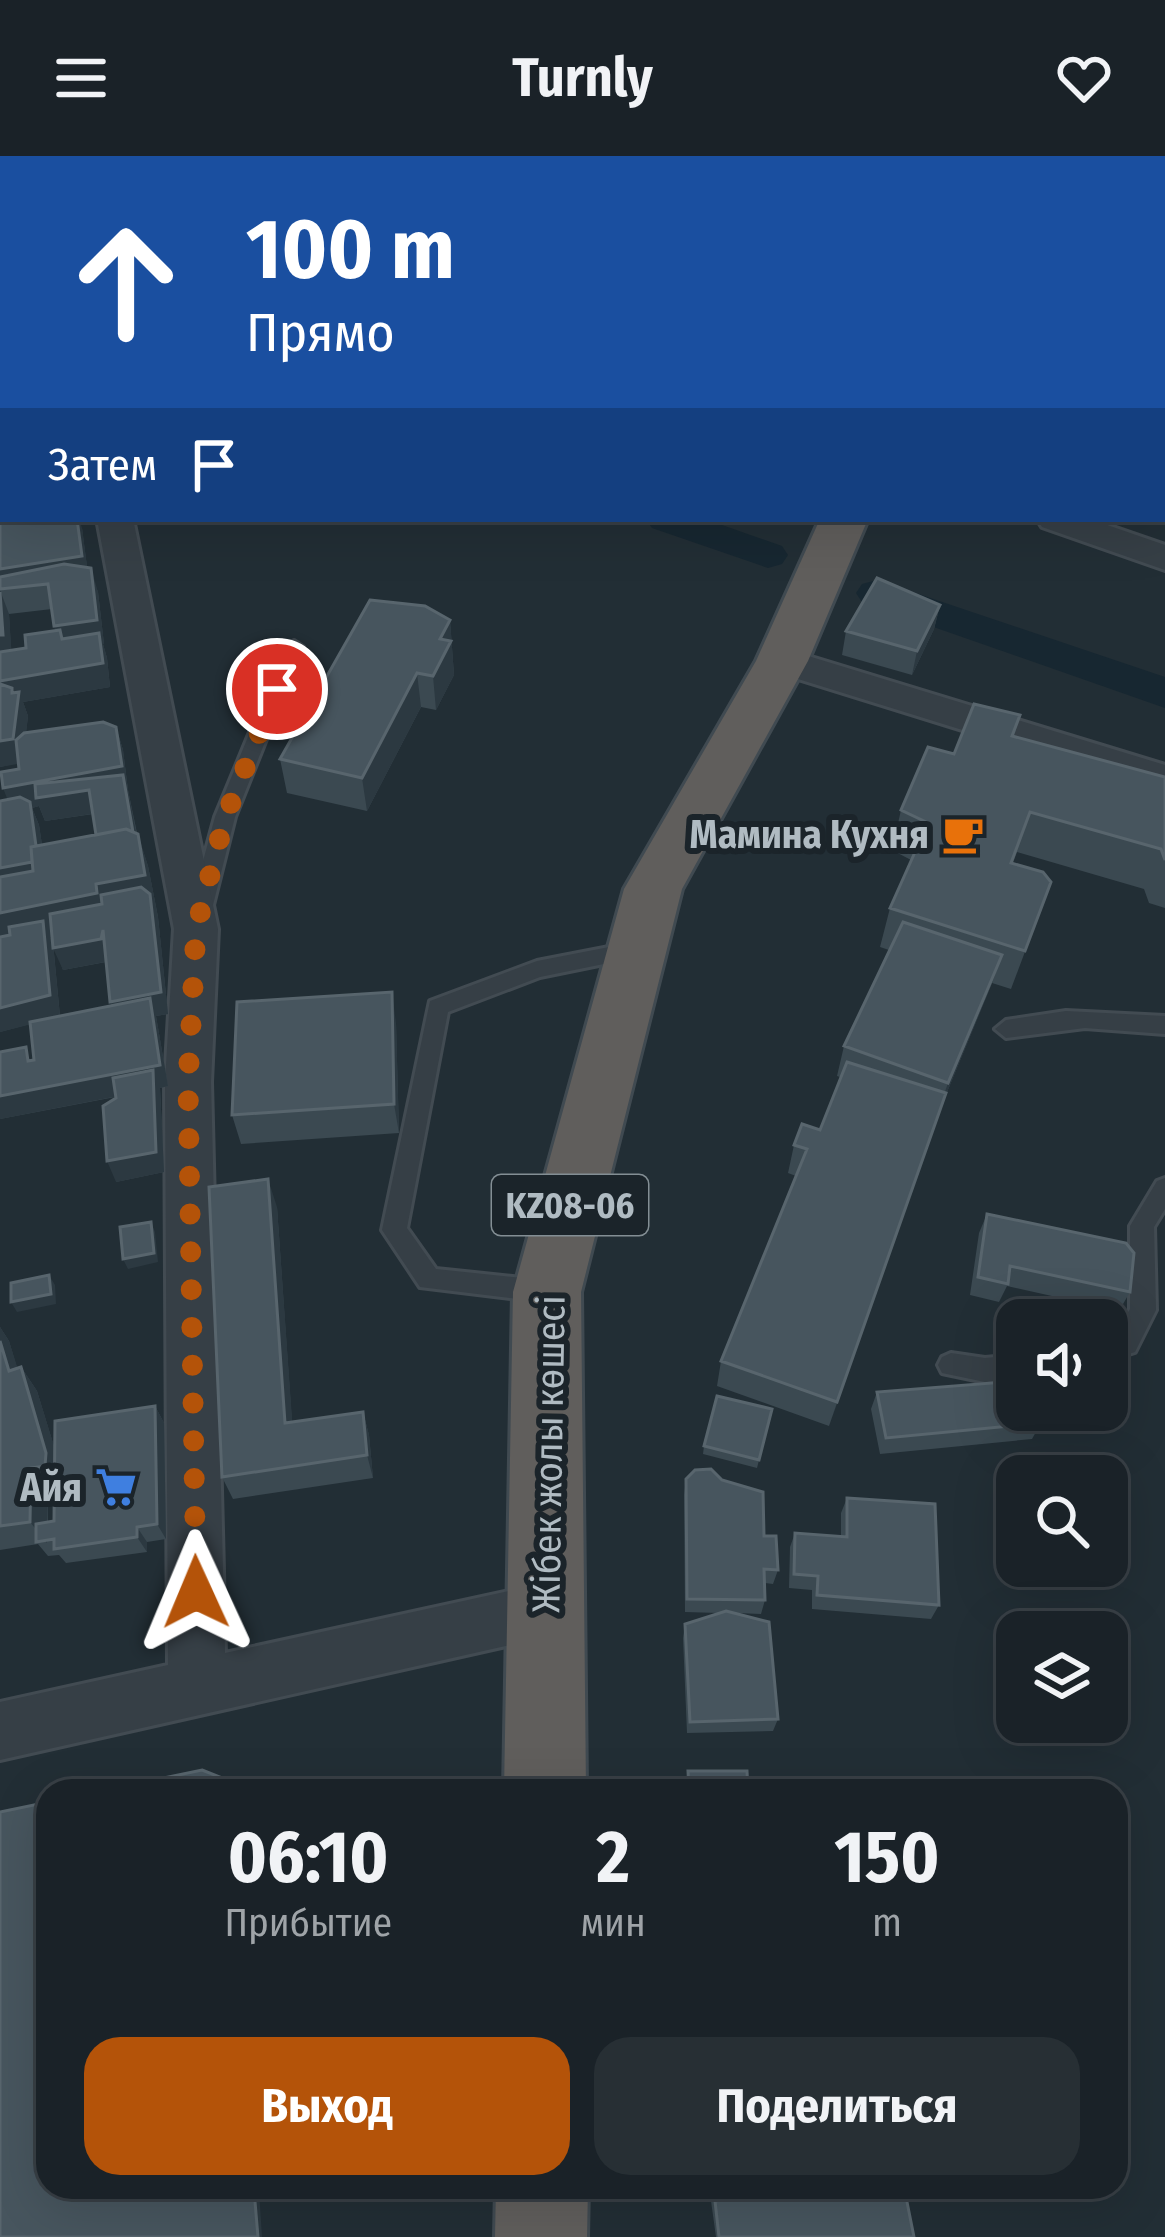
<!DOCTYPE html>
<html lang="ru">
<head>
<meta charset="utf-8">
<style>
  body { margin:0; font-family:"Fira Sans Condensed",sans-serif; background:#272f34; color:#f1f3f6; height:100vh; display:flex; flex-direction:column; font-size:45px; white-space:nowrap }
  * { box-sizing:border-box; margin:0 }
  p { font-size:39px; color:#9fa4a8 }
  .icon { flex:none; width:66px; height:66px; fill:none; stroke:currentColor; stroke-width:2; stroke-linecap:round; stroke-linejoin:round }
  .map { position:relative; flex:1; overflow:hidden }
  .panel { position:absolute; left:36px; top:1623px; width:1092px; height:420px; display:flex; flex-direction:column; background:#1a2228; border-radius:36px; box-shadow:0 12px 48px #0002,0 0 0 3px #383f45 }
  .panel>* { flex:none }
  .banner { position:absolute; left:0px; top:0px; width:1167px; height:366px; box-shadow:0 12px 48px #0002,0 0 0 3px #383f45; background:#1a4fa0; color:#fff; overflow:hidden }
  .controls { position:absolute; left:996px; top:1143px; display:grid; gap:24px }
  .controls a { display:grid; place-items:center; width:132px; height:132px; border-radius:24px; background:#1a2228; box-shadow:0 12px 48px #0002,0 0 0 3px #383f45; font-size:60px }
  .pin { position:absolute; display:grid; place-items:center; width:102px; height:102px; color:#fff; margin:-51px; border:6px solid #fff; border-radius:50%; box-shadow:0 3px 12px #0007 }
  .me { position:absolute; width:132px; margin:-66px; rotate:359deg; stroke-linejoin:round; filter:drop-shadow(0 0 9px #0008) }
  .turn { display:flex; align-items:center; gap:42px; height:252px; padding:0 48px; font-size:54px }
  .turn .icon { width:156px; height:156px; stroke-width:2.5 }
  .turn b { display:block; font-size:84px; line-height:102px }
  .then { display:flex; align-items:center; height:114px; padding:0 48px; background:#0003; gap:24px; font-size:45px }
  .eta { display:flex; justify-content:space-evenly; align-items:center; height:204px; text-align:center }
  .eta b { font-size:72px; font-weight:700; line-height:84px }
  .button { display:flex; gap:24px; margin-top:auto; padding:24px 48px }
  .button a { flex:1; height:138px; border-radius:36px; background:#b45309; color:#fff; font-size:48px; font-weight:700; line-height:138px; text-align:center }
  .button a+a { background:#272f34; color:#f1f3f6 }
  header { display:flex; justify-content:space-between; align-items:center; height:156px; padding:0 48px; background:#1a2228; font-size:54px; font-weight:700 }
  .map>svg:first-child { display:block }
</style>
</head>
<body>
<header><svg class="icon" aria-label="menu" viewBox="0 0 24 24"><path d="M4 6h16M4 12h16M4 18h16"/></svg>Turnly<svg class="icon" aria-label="heart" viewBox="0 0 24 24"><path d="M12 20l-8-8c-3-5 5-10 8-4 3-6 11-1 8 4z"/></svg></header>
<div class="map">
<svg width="1165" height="2081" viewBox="0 0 1165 2081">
  <rect width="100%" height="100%" fill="#222e35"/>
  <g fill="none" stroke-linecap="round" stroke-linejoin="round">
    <path fill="#172731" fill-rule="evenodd" d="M 0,114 L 3,114 L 3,135 L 0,135 Z
      M 646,363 L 705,363 L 782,390 L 788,399 L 782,408 L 768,412 L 652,372 Z
      M 877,424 L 1165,521 L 1165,552 L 862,446 L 856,437 L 862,428 Z"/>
    <g stroke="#424b52" stroke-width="6">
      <path id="service" d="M 279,0 L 299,0 L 301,3 L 281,3 Z
        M 294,485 L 303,491 L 235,661 L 212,753 L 209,759 L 193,759 L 190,753 L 215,661 L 285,491 Z
        M 635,786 L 646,794 L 643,800 L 540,821 L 448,856 L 407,1072 L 436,1113 L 542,1124 L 551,1127 L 554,1135 L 551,1143 L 542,1146 L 420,1131 L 382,1074 L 430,845 L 537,805 Z
        M 1066,855 L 1165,860 L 1165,878 L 1085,872 L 1006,882 L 995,873 L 1006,864 Z
        M 1165,1022 L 1165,1053 L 1154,1071 L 1156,1154 L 1135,1196 L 1107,1205 L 1107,1183 L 1117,1179 L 1130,1153 L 1130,1070 L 1157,1025 Z
        M 951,1197 L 985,1202 L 1017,1199 L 1017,1223 L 985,1226 L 942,1217 L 938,1209 L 942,1201 Z"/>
    </g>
    <g stroke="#424b52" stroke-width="6">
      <path id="minor" d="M 97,363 L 133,363 L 218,773 L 211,926 L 225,1497 L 546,1427 L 566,1435 L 574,1454 L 566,1473 L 546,1481 L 0,1604 L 0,1546 L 168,1509 L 165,926 L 174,773 Z
        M 1037,363 L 1090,363 L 1165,389 L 1165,414 L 1042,371 Z
        M 782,492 L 1165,609 L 1165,637 L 769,514 L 763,505 L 769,496 Z"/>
    </g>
    <g stroke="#424b52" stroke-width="6">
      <path id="tertiary" d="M 881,0 L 921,0 L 923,3 L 883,3 Z"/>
    </g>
    <g stroke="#404a51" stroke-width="6">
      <path id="trunk" d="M 1066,0 L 1110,0 L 1064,3 Z
        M 1165,5 L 1165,30 L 1164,30 L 1164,5 Z
        M 820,363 L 868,363 L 808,505 L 682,733 L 581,1136 L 586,1635 L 504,1635 L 513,1136 L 624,733 L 756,505 Z
        M 496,2031 L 588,2031 L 587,2081 L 495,2081 Z"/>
    </g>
    <use href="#service" fill="#363f46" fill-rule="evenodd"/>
    <use href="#minor" fill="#363f46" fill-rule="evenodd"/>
    <use href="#tertiary" fill="#363f46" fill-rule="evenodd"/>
    <use href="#trunk" fill="#605e5c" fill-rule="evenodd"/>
  </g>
  <path fill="#3b4951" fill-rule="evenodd" d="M 0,359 L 82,372 L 87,411 L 98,436 L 104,488 L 103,488 L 107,502 L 110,531 L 23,546 L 28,560 L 26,576 L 116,571 L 123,594 L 128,634 L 137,677 L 148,710 L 158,761 L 168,858 L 156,860 L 168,930 L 160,932 L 164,1016 L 116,1026 L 115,941 L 0,963 L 0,896 L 34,904 L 30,868 L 0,876 L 8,643 L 19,613 L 18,607 L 0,611 ZM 52,453 L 55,474 L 26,492 L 11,494 L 9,458 ZM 39,650 L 45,665 L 93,658 L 96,679 L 42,689 L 39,669 L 32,652 ZM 50,781 L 52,781 L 63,814 L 106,806 L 112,850 L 60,860 L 53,787 Z
    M 940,449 L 934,473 L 912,519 L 842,499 L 846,475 Z
    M 450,464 L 454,519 L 436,554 L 421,551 L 367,655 L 287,637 L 280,603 Z
    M 1020,559 L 1014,581 L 1165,621 L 1165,752 L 1149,747 L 1144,733 L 1017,696 L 1013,707 L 1051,726 L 1011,833 L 992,827 L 945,941 L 829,1270 L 717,1230 L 721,1205 L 796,1020 L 788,1017 L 794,989 L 820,974 L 840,921 L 837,920 L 844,890 L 889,794 L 880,791 L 890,752 L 911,704 L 892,694 L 901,654 L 954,598 Z
    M 396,867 L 399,977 L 241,988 L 232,959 Z
    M 277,1051 L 292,1266 L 363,1256 L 369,1279 L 373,1322 L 233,1343 L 222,1321 Z
    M 987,1058 L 1130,1136 L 1119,1155 L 1007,1130 L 999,1146 L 970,1139 L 979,1077 Z
    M 0,1171 L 9,1185 L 17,1212 L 21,1211 L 37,1235 L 55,1294 L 155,1250 L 164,1267 L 166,1383 L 147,1386 L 147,1396 L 66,1407 L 59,1399 L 48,1400 L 38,1388 L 0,1394 ZM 48,1334 L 54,1334 L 54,1365 L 48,1366 Z
    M 877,1236 L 1041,1267 L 1032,1283 L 880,1298 L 871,1253 Z
    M 772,1253 L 757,1312 L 703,1298 L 704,1290 Z
    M 686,1323 L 764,1380 L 778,1414 L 773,1428 L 765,1427 L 765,1444 L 761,1458 L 736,1457 L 778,1563 L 773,1575 L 687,1577 L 683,1482 L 685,1468 L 719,1457 L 685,1456 L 684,1339 Z
    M 847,1342 L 939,1449 L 931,1463 L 812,1453 L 812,1434 L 789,1432 L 790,1391 L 795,1377 L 841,1380 L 841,1357 Z
    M 813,2031 L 914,2081 L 716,2081 L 711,2045 Z"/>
  <path fill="#2c3941" d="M 3,263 L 3,299 L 0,293 L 0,264 Z
    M 3,331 L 3,357 L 0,357 L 0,332 Z
    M 77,363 L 79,363 L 82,372 L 89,425 L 0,433 L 0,413 Z
    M 91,412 L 98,436 L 104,488 L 103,488 L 107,502 L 110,531 L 23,546 L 28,560 L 23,607 L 0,611 L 0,525 L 62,494 L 54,470 Z
    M 0,434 L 9,458 L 12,503 L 0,505 Z
    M 940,449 L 934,473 L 912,519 L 917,495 Z
    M 450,464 L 454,519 L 436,554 L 433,520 L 440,483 Z
    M 417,517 L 421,551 L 367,655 L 362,622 Z
    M 116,571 L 123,594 L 128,634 L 141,701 L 98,657 L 45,665 L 39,650 L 32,652 L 39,669 L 46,716 L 0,737 L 0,712 L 12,655 L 3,632 Z
    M 138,678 L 148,710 L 158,761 L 168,858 L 156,860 L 168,930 L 160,932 L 164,1016 L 116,1026 L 107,1005 L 154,933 L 0,963 L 0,940 L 119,867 L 110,846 L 109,769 L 50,781 L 53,787 L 60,861 L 0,876 L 0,757 L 96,728 Z
    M 103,774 L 110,805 L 63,814 L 53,792 Z
    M 1002,799 L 991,830 L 945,941 L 829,1270 L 948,927 Z
    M 392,836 L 396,867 L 399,977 L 394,948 Z
    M 268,1023 L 277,1051 L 294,1290 L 285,1267 Z
    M 151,1066 L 155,1076 L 158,1106 L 128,1113 L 123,1103 Z
    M 49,1119 L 55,1129 L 56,1148 L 17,1156 L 11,1146 Z
    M 0,1171 L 9,1185 L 26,1239 L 9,1215 L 0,1185 Z
    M 21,1211 L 37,1235 L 63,1319 L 62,1333 L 45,1310 Z
    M 155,1250 L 164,1267 L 166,1383 L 157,1368 Z
    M 363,1256 L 369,1279 L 373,1322 L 367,1299 Z
    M 31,1312 L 48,1334 L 47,1387 L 30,1366 Z
    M 137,1371 L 147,1386 L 147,1396 L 137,1381 Z
    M 266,2031 L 272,2031 L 259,2034 L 262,2081 L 258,2081 L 254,2034 Z"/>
  <path fill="#47555e" stroke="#58656d" stroke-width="3" d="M 334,0 L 369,0 L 374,3 L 328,3 Z
    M 509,0 L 531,0 L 536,3 L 502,3 Z
    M 765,0 L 871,0 L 873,3 L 763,3 Z
    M 1164,94 L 1165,95 L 1165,184 L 1164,184 Z
    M 0,150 L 3,151 L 3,181 L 0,180 Z
    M 3,197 L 3,263 L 0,264 L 0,198 Z
    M 0,305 L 3,305 L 3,331 L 0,332 Z
    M 3,358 L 3,363 L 77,363 L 82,400 L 0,413 L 0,359 Z
    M 64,408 L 91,412 L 97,464 L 54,470 L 48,428 L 0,433 L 0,421 Z
    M 877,422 L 940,449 L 917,495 L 846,475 Z
    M 0,436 L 3,479 L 0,479 Z
    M 370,444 L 425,450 L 450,464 L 440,483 L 451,485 L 433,520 L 417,517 L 362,622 L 280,603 Z
    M 60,474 L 62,483 L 99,477 L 103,507 L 0,525 L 0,496 L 26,492 L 25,479 Z
    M 0,528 L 12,532 L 12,537 L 19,536 L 13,583 L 0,585 Z
    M 974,548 L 1020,559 L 1012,580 L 1165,621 L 1165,704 L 1161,693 L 1030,656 L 1011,707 L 1043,716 L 1051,726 L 1025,795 L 890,752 L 928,667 L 901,654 L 928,591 L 954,598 Z
    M 103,566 L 116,571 L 122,610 L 3,632 L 1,616 L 19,613 L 16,584 L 24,577 Z
    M 123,619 L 133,676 L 126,673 L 96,679 L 89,634 L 36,642 L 35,628 Z
    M 20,641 L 30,646 L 36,690 L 31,691 L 32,706 L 0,712 L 0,645 Z
    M 126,673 L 138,678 L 145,719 L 96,728 L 97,737 L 0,757 L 0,721 L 33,715 L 31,691 Z
    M 141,731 L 150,738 L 161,836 L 110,846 L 103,774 L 101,783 L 53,792 L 50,758 L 102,748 L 101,739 Z
    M 43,765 L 50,839 L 0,852 L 0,781 L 10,779 L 9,771 Z
    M 903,766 L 1002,799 L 948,927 L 844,890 Z
    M 392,836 L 394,948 L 232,959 L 237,846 Z
    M 150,842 L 160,909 L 0,940 L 0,896 L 26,891 L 28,905 L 34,904 L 30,866 Z
    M 847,906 L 946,937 L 837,1246 L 721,1205 L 807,993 L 794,989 L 802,968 L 820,974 Z
    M 153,914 L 156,996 L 107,1005 L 103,950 L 116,942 L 113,922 Z
    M 268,1023 L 285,1267 L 363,1256 L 367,1299 L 222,1321 L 209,1031 Z
    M 987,1058 L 1126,1087 L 1134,1097 L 1130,1136 L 1010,1110 L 1008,1128 L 978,1121 Z
    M 151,1066 L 154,1097 L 123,1103 L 120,1071 Z
    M 49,1119 L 51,1138 L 11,1146 L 11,1127 Z
    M 0,1185 L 9,1215 L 21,1211 L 46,1297 L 45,1310 L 31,1312 L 30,1366 L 0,1370 Z
    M 1017,1225 L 1017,1254 L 1038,1254 L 1041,1267 L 886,1282 L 877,1236 Z
    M 717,1240 L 772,1253 L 759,1304 L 704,1290 Z
    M 155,1250 L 157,1368 L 137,1371 L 137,1381 L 54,1393 L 54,1383 L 36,1386 L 36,1368 L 54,1365 L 55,1265 Z
    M 711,1313 L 722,1324 L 763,1336 L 764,1380 L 776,1380 L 778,1414 L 764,1413 L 765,1444 L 687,1443 L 686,1323 L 695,1314 Z
    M 847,1342 L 935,1348 L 939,1449 L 817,1439 L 818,1420 L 794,1418 L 795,1377 L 847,1381 Z
    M 726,1455 L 769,1466 L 778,1563 L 690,1566 L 685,1468 Z
    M 202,1614 L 225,1623 L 228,1635 L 101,1635 Z
    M 688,1615 L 747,1615 L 748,1635 L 689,1635 Z
    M 48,1646 L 48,2031 L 266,2031 L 254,2034 L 258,2081 L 0,2081 L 0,1656 Z
    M 816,2031 L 904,2031 L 914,2081 L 719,2081 L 715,2045 Z"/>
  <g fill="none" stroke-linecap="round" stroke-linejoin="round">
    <path stroke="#b45309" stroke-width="21" stroke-dasharray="0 37.8" d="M 196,1436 L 188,926 L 196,773 L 225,662 L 277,533"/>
  </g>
  <defs>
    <g id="cafe-bare" transform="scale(3.24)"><path d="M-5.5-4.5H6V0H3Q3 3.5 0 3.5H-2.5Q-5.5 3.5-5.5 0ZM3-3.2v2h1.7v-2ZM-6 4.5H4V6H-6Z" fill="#e8710a" stroke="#1b242a" stroke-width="2.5" paint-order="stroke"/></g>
    <g id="supermarket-bare" transform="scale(3.24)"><path d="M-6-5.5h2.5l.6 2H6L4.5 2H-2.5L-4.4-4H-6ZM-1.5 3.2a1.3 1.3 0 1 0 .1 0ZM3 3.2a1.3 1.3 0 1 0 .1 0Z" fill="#3f7fe0" stroke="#1b242a" stroke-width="2.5" paint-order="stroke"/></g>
  </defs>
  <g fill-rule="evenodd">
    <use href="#cafe-bare" x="963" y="678"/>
    <use href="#supermarket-bare" x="116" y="1331"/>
  </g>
  <g text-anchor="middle" stroke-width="12" stroke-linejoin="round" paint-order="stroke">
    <rect fill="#1b242a" stroke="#838e94" stroke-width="3" x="492" y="1019" width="156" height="60" rx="9"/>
    <g font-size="36" font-weight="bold" fill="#b0bbc2">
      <text x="570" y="1062">KZ08-06</text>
    </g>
    <g font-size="39" font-weight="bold" fill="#b0bbc2" stroke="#1b242a" text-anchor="end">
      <text x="929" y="692">Мамина Кухня</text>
      <text x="82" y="1345">Айя</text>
    </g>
    <g font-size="39" fill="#b0bbc2" stroke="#1b242a">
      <text transform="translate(548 1298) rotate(-89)" y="14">Жібек жолы көшесі</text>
    </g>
  </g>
</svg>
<div class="controls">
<a><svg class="icon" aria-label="sound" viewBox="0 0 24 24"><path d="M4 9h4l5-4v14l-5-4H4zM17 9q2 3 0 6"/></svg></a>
<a><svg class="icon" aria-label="search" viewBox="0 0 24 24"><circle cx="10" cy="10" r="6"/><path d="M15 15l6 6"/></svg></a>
<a><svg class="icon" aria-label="layers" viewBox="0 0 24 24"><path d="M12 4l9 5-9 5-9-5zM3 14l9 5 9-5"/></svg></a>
</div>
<div class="pin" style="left:277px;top:533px;background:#d93025"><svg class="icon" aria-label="arrive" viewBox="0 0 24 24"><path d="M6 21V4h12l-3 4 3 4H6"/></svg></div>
<svg class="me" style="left:196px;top:1436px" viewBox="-20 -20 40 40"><path d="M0-17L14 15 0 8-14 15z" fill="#b45309" stroke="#fff" stroke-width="4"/></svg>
<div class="banner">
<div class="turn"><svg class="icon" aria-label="ahead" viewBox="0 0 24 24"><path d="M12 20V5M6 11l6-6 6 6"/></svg><div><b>100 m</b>Прямо</div></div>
<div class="then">Затем<svg class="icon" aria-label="arrive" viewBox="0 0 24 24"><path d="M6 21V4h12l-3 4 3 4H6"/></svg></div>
</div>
<section class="panel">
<div class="eta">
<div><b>06:10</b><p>Прибытие</p></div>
<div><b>2</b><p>мин</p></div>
<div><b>150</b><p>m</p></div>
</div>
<div class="button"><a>Выход</a><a>Поделиться</a></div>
</section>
</div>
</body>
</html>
